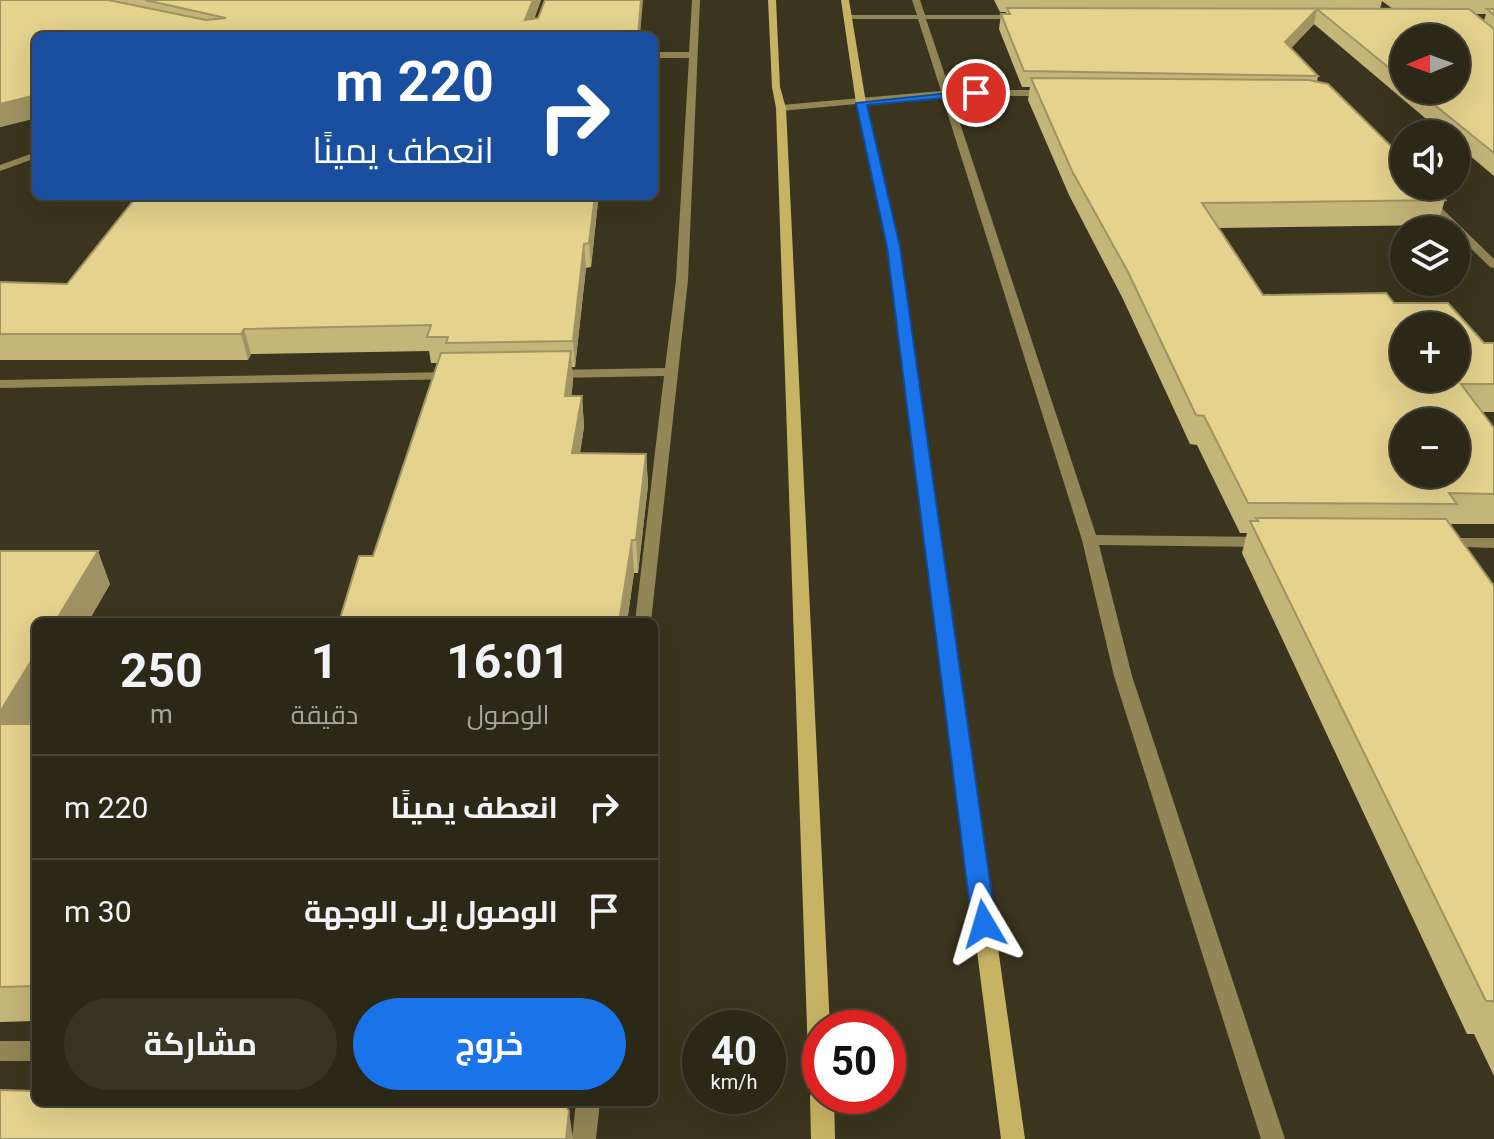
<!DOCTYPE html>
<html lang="ar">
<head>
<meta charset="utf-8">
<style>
  body { margin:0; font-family:Roboto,Cairo,sans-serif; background:#383424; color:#f1f3f6; direction:rtl; height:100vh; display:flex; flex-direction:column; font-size:30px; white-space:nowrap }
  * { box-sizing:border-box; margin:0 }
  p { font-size:26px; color:#a6a6a1 }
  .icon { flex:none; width:44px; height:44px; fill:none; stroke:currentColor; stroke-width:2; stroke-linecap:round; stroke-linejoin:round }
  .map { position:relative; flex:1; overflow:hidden; direction:ltr }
  .sheet { position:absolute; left:32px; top:618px; width:626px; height:488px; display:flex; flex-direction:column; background:#2c2817; border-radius:12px; box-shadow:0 8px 32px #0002,0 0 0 2px #484436; direction:rtl }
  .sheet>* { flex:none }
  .guide { position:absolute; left:32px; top:32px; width:626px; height:168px; border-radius:12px; box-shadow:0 8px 32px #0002,0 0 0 2px #484436; direction:rtl; background:#1a4fa0; color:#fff; overflow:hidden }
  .needle { width:52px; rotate:269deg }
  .tools { position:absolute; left:1390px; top:24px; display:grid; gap:16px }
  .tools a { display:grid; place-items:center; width:80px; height:80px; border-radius:50%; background:#2c2817; box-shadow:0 8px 32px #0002,0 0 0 2px #484436; font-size:40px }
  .speed { position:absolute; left:682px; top:1010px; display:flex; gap:16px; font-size:40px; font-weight:700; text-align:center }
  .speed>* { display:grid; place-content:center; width:104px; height:104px; border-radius:50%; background:#2c2817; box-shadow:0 8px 32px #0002,0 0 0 2px #484436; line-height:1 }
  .speed small { font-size:20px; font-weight:400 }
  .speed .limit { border:12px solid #d22; background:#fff; color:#111 }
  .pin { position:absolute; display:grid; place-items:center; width:68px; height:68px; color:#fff; margin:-34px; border:4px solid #fff; border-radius:50%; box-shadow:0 2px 8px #0007 }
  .me { position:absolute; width:88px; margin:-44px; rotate:353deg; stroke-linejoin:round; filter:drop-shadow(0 0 6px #0008) }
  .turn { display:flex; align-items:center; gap:28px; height:168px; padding:0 32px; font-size:36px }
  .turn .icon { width:104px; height:104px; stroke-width:2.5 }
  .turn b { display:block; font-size:56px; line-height:68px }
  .eta { display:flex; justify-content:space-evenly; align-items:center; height:136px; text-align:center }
  .eta b { font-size:48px; font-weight:700; line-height:56px }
  .button { display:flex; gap:16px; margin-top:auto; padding:16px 32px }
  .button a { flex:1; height:92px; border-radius:48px; background:#1a73e8; color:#fff; font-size:32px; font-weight:700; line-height:92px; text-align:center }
  .button a+a { background:#383424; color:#f1f3f6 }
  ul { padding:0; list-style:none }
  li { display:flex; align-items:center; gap:24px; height:104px; padding:0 32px; border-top:2px solid #484436 }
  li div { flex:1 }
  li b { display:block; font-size:30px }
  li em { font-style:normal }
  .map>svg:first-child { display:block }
</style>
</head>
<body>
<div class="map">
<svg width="1494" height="1139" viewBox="0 0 1494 1139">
  <rect width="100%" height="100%" fill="#3b351f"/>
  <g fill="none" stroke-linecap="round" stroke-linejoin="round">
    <path fill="#928656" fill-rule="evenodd" d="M 692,0 L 700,0 L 688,280 L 651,622 L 635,622 L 664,376 L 553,378 L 546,374 L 553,370 L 665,368 L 676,280 L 689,58 L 654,58 L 654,52 L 689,52 Z
      M 912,0 L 920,0 L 925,15 L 1019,15 L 1023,17 L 1019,19 L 926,19 L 950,90 L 1051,90 L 1056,93 L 1051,96 L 951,96 L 1096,535 L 1264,537 L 1272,542 L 1264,547 L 1099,545 L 1132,676 L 1285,1139 L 1261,1139 L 1114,676 L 1082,540 L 942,96 L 781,111 L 776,108 L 781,105 L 941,91 L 918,19 L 849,19 L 845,17 L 849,15 L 917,15 Z
      M 36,152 L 36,158 L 0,171 L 0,165 Z
      M 1408,186 L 1419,186 L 1494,259 L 1494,268 L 1490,267 L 1456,234 L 1456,230 L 1452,230 Z
      M 454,372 L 461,376 L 459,379 L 0,388 L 0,380 Z
      M 1444,538 L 1494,538 L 1494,548 L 1438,546 L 1436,543 Z
      M 0,1041 L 36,1041 L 36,1061 L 0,1061 Z
      M 576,1102 L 600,1102 L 596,1139 L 572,1139 Z"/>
    <path fill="#c7b364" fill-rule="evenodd" d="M 768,0 L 776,0 L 780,87 L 786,108 L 830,1028 L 820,1028 L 820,1067 L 812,1064 L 808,1057 L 776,108 L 772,87 Z
      M 841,0 L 849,0 L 866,103 L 899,247 L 1025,1139 L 1001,1139 L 887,247 L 856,103 Z
      M 820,1086 L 820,1096 L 834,1096 L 835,1139 L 811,1139 L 810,1096 L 814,1088 Z"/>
  </g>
  <path fill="#c4b579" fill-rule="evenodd" d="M 0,0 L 541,0 L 534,19 L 538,18 L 545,0 L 640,36 L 36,36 L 36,118 L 0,127 Z
    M 994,0 L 1494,0 L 1494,176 L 1456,144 L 1456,134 L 1444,134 L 1314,24 L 1291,48 L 1318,76 L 1317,82 L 1445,200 L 1437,225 L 1219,228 L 1263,295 L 1394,303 L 1484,343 L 1494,343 L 1494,412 L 1482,412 L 1494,428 L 1494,524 L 1449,524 L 1494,586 L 1494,1076 L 1474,1034 L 1467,1034 L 1242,553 L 1247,533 L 1240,533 L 1197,445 L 1190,444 L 1123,299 L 1069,195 L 1028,100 L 1030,87 L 1022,87 L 999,29 L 1001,14 L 1006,14 L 1006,12 L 1000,12 ZM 1382,1 L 1393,9 L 1380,9 ZM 1475,14 L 1486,14 L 1484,20 ZM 1404,38 L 1456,90 L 1404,90 Z
    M 137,196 L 603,196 L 602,202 L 598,202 L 591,267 L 586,268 L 575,367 L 572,367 L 573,381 L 571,396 L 582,396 L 584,427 L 580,453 L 646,454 L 648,485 L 638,573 L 634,573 L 627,622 L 339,622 L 373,556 L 438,363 L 431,363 L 429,351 L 251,354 L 248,360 L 0,360 L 0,282 L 67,284 Z
    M 0,551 L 110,584 L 29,724 L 36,724 L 36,1021 L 0,1022 Z"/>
  <path fill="#a09363" d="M 533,0 L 541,0 L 528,36 L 525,20 Z
    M 641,0 L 643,0 L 640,36 L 638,36 Z
    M 1317,9 L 1314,24 L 1282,58 L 1285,42 Z
    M 36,95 L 36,118 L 0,127 L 0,104 Z
    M 595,196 L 598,196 L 598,202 L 591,267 L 589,243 Z
    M 584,244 L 586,268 L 575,367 L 573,341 Z
    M 244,329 L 251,354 L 248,360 L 241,334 Z
    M 571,351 L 573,381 L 568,427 L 565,396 Z
    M 582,396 L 584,427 L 575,485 L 572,453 Z
    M 646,454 L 648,485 L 638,573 L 636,540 Z
    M 632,540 L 634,573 L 627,622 L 619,622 Z
    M 98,551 L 110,584 L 88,622 L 55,622 Z
    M 36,653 L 36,712 L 9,759 L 0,740 L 0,712 Z
    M 569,1111 L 573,1139 L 566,1139 Z"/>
  <path fill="#e4d28d" stroke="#a09363" stroke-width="2" fill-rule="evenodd" d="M 0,0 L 108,0 L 206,20 L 226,18 L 145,0 L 533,0 L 525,20 L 538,18 L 545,0 L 641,0 L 638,35 L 629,35 L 629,36 L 36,36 L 36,95 L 0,104 Z
    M 1007,8 L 1469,9 L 1494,29 L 1494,153 L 1416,90 L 1456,90 L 1456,38 L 1404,38 L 1404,80 L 1317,9 L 1285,42 L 1318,76 L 1024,71 L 1001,14 L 1010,14 Z
    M 1487,9 L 1494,9 L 1494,15 Z
    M 1031,78 L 1309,80 L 1328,84 L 1404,159 L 1404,186 L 1431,186 L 1445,200 L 1202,203 L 1263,295 L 1386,293 L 1394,303 L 1448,303 L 1484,343 L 1494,343 L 1494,384 L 1461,384 L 1494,428 L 1494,494 L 1449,493 L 1457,504 L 1248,503 L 1204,416 L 1196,415 L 1128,272 L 1072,171 ZM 1404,326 L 1456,326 L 1456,378 L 1404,378 ZM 1404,422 L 1456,422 L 1456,474 L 1404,474 Z
    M 137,196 L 595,196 L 589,243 L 584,244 L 573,341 L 446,343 L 448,337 L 427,337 L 431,325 L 244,329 L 241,334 L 0,334 L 0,282 L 67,284 Z
    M 571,351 L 565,396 L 582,396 L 572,453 L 646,454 L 636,540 L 632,540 L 619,622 L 339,622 L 359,556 L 373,556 L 441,353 Z
    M 1256,518 L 1446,519 L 1494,586 L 1494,1003 L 1493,1001 L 1486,1001 L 1250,521 L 1258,521 Z
    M 0,551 L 98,551 L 55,622 L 36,622 L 36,653 L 0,712 Z
    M 0,724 L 36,724 L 36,986 L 0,987 Z
    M 0,1090 L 36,1091 L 36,1102 L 464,1102 L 464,1105 L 565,1105 L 569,1111 L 566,1139 L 0,1139 Z"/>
  <path fill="#1a73e8" stroke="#114b97" stroke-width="2" d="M 976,90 L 979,95 L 867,105 L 900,247 L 996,924 L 993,931 L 984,933 L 976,931 L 972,924 L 887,247 L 856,103 Z"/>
</svg>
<div class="tools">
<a><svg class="needle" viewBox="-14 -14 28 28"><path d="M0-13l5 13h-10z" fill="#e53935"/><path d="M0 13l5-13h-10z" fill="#a6a6a1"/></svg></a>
<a><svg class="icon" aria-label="sound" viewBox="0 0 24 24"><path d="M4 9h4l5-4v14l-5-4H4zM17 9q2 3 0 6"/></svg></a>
<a><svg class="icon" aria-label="layers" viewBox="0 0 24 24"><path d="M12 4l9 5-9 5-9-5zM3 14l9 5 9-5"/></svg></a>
<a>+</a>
<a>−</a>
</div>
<div class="speed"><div>40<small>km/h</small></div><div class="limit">50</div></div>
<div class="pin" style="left:976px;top:93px;background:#d93025"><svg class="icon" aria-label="arrive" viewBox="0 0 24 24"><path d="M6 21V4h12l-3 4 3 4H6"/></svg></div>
<svg class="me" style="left:984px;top:924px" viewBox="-20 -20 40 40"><path d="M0-17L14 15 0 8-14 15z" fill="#1a73e8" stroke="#fff" stroke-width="4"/></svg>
<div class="guide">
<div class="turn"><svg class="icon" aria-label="right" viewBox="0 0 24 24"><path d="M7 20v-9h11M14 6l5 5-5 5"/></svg><div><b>220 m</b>انعطف يمينًا</div></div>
</div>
<section class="sheet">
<div class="eta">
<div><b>16:01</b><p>الوصول</p></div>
<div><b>1</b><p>دقيقة</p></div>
<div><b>250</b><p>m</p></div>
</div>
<ul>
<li><svg class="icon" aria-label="right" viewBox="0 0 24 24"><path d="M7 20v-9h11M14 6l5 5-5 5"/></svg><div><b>انعطف يمينًا</b></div><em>220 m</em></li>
<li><svg class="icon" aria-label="arrive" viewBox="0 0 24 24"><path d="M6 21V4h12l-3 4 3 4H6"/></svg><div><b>الوصول إلى الوجهة</b></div><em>30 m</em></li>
</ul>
<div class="button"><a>خروج</a><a>مشاركة</a></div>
</section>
</div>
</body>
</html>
